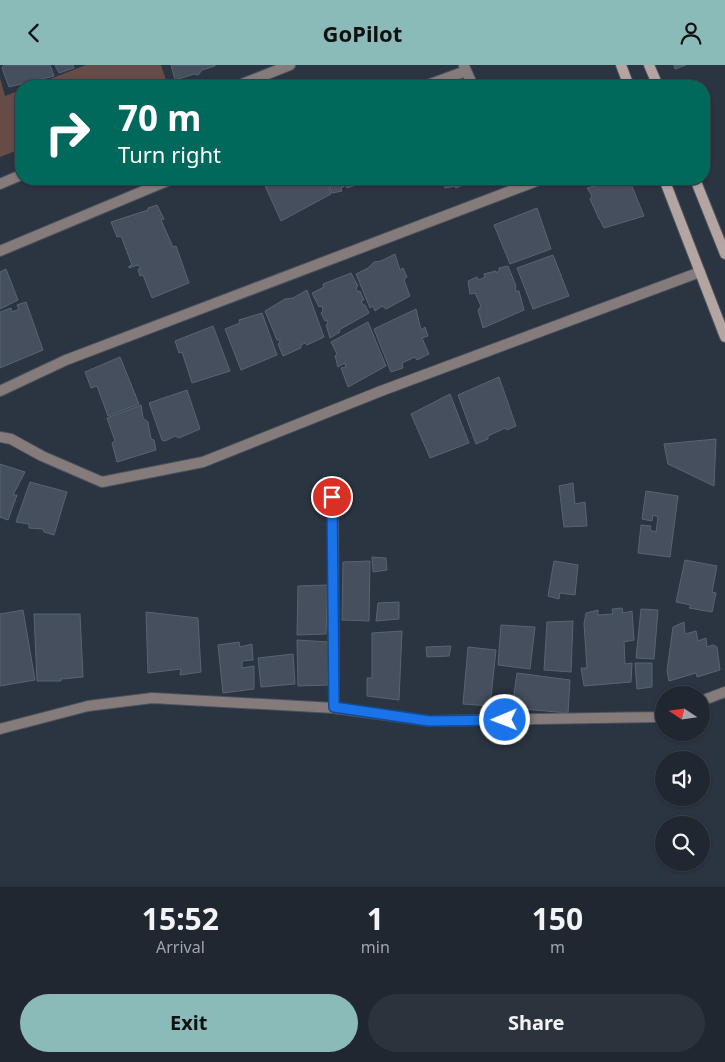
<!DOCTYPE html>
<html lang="en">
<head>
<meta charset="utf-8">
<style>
  body { margin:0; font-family:"Noto Sans",sans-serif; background:#2d333d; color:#f1f3f6; height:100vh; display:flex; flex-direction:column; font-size:19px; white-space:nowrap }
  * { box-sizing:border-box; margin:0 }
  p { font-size:16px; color:#a2a5ab }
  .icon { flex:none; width:28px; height:28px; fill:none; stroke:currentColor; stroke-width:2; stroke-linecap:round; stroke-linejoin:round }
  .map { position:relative; height:822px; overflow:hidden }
  .sheet { display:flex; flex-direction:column; background:#202731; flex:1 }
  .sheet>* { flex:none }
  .top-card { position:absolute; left:15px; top:15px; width:695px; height:105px; border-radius:20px; box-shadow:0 1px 4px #0004,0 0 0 1px #3d444d; background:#00695c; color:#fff; overflow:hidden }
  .needle { width:32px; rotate:283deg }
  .buttons { position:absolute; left:655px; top:621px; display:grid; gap:10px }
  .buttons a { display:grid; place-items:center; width:55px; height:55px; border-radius:50%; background:#202731; box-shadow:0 1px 4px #0004,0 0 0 1px #3d444d; font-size:25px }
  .pin { position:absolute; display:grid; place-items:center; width:42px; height:42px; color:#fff; margin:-21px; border:2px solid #fff; border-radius:50%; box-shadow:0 1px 5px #0007 }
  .me { position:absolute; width:55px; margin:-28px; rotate:269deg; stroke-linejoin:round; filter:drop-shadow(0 0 4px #0008) }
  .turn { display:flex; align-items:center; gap:18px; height:105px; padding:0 20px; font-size:22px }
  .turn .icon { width:65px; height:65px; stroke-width:2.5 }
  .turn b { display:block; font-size:35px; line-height:42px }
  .eta { display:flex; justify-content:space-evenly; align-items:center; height:85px; text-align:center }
  .eta b { font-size:30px; font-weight:700; line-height:35px }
  .action { display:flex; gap:10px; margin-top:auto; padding:10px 20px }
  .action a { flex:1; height:58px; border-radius:30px; background:#8bbbb9; color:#111; font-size:20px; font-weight:700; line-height:58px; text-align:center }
  .action a+a { background:#2d333d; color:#f1f3f6 }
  header { display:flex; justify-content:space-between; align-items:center; height:65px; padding:0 20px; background:#8bbbb9; color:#111; font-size:22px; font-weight:700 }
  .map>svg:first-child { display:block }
</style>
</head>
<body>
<header><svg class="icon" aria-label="back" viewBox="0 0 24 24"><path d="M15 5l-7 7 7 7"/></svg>GoPilot<svg class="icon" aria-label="person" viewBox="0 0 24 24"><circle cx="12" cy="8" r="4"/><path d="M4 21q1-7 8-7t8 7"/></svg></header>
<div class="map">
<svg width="725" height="822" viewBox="0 0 725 822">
  <rect width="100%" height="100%" fill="#2b3441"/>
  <path fill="#664c48" d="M 86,0 L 161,0 L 168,21 L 32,21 Z
    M 0,13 L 5,31 L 21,25 L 21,84 L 0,92 Z"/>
  <path fill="#454f5e" stroke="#596473" d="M 4,0 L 50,0 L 54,11 L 9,22 L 2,3 Z
    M 55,0 L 73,0 L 74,3 L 59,8 Z
    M 171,0 L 215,0 L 215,1 L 202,5 L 198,10 L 194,9 L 175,15 Z
    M 674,0 L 686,0 L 675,4 Z
    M 262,114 L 325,114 L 331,129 L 281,156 Z
    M 327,114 L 363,114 L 362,118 L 347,123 L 346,120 L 341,123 L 342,126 L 332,128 Z
    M 441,114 L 476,114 L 456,123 L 455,121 L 445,123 Z
    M 622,114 L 629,114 L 644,151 L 604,163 L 600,155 L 599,154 L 590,134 L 592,131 L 587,123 Z
    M 157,140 L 164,154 L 161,155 L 173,182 L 176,181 L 189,218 L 152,233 L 143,210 L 140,211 L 138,204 L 141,204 L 138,200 L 129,203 L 129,201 L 132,200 L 121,171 L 117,172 L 111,157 L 148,145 L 148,143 Z
    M 537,143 L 551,184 L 510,199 L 494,160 Z
    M 395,189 L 400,205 L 403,203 L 407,212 L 404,215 L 410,231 L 386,244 L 382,241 L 375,246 L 373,241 L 370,243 L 356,209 L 368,203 L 374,197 L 381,196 Z
    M 553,190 L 569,231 L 533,244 L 517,203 Z
    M 508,201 L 516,221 L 515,226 L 519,226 L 524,245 L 483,263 L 478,245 L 481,241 L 475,228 L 470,229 L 468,216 L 477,212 L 479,215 L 485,212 L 484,209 L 496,206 L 496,208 L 499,206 L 499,203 Z
    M 6,204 L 18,235 L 0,244 L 0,207 Z
    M 351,208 L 358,221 L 356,223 L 358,227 L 360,226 L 364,235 L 361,236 L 363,240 L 365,240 L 369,248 L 339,265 L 340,267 L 330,273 L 326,260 L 328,259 L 327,255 L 325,256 L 321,248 L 323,246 L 322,241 L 319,242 L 312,228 L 324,222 L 323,219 Z
    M 307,225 L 324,272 L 307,280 L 305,278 L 301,280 L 301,283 L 283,291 L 278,279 L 280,277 L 280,275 L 277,275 L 265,246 L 285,234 L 293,233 Z
    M 26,237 L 43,285 L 0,303 L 0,247 L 11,243 L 12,247 L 19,244 L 17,240 Z
    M 416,244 L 421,265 L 425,262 L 428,271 L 422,273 L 429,289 L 417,295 L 415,292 L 402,298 L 403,303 L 391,307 L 374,264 Z
    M 262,248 L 277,290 L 241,305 L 225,264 L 240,258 L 239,255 Z
    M 368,257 L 386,301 L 348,322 L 341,303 L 346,302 L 345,298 L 338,302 L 335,291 L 337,289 L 331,277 Z
    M 213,261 L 230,306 L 192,318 L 182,287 L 179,288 L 175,276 Z
    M 120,292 L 139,339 L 108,351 L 97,321 L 91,323 L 85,307 Z
    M 499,312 L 516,361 L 507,365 L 505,363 L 488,371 L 488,374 L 476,379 L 458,330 Z
    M 187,325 L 200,364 L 179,373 L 175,371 L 165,376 L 162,375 L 149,338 Z
    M 450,329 L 469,378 L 430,393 L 411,349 Z
    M 141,340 L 143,353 L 148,357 L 151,374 L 154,375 L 156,385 L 117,397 L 112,378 L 115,376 L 107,353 Z
    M 716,374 L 714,421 L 668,399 L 664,379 Z
    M 0,399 L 25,407 L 13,430 L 17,430 L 8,455 L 0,452 Z
    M 30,417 L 67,427 L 54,470 L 44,467 L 43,464 L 29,463 L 29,459 L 16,457 Z
    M 573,418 L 575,439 L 585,437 L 587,461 L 564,462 L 559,421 Z
    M 646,426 L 678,431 L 670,492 L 638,488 L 641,460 L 651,461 L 650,465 L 656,467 L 658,452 L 653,450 L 652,456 L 642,454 Z
    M 372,492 L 386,493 L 387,505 L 373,507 Z
    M 685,495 L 717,501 L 712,527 L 716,528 L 712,547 L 689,543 L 691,540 L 676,537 Z
    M 370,496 L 369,556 L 342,555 L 343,497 Z
    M 554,496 L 578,500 L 575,530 L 560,528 L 559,534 L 548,531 Z
    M 328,520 L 326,569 L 297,570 L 298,521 Z
    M 399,537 L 399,554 L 376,556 L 378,538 Z
    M 622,543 L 623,548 L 632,546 L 634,575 L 624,577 L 625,599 L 632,598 L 631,617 L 584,621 L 581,603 L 587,603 L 584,559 L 586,548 L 598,545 L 598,550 L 613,549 L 612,544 Z
    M 641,544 L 658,545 L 654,594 L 636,593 Z
    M 23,545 L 35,615 L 0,621 L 0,549 Z
    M 146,547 L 198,553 L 201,607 L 180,610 L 181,604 L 148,608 Z
    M 34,549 L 80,549 L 83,612 L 61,614 L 61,616 L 37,616 Z
    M 573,556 L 571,607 L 544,605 L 547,557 Z
    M 684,557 L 685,569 L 696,566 L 698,576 L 706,573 L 707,582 L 713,580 L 717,582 L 720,605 L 697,612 L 696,608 L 669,616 L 667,606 L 673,562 Z
    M 501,560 L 535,562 L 530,604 L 498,600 Z
    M 402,566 L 399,635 L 367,631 L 367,613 L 372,613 L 372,568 Z
    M 297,575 L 329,577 L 328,620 L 298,621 Z
    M 239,577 L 240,582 L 252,579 L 253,595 L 242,596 L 242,603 L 254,601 L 254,624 L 223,628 L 218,580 Z
    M 451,581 L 449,591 L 427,592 L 426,582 Z
    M 468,582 L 496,585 L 490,641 L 463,639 Z
    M 293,589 L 295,619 L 261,622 L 258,593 Z
    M 635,598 L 652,598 L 652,622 L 637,624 Z
    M 517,608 L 570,615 L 568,648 L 512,643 Z"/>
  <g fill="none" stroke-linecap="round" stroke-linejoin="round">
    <g stroke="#4a535f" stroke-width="12">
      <path id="street" d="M 464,1 L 473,21
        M 237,21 L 290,0
        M 425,21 L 466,6
        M 0,119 L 21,110
        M 0,186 L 172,114
        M 0,326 L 66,295 L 542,114
        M 0,372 L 11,374 L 42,391 L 102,417 L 203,397 L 381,326 L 700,207
        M 333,432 L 334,643
        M 701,636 L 725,627
        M 0,664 L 88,641 L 152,633 L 334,643 L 429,656 L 657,652 L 664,650"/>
    </g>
    <g stroke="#4a535f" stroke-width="12">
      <path id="secondary" d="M 621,0 L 629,21
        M 649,0 L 658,21
        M 664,114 L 725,272
        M 695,114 L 725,189"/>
    </g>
    <use href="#street" stroke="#857b7a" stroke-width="10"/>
    <use href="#secondary" stroke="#b4a4a2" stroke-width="10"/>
  </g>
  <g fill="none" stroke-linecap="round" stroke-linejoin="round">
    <g stroke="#114b97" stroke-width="12">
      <path id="route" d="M 332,432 L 334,642 L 429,656 L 505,655"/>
    </g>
    <use href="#route" stroke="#1a73e8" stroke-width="9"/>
  </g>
</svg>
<div class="buttons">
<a><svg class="needle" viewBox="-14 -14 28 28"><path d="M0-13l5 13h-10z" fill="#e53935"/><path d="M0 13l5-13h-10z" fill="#a2a5ab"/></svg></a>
<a><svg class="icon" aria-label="sound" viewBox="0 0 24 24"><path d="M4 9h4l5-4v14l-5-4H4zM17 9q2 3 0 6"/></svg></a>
<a><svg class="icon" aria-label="search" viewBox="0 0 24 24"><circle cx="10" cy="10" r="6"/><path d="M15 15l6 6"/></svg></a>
</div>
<div class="pin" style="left:332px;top:432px;background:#d93025"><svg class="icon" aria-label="arrive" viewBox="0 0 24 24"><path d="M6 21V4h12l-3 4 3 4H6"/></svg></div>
<svg class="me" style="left:505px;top:655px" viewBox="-20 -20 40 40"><circle r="17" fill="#1a73e8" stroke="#fff" stroke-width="3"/><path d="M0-11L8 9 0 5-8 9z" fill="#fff"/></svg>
<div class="top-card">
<div class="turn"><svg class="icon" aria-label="right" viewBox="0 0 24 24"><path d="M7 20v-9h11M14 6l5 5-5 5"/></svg><div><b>70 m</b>Turn right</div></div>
</div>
</div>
<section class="sheet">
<div class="eta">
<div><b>15:52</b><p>Arrival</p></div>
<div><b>1</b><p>min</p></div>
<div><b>150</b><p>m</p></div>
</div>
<div class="action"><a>Exit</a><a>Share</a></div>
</section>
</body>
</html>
